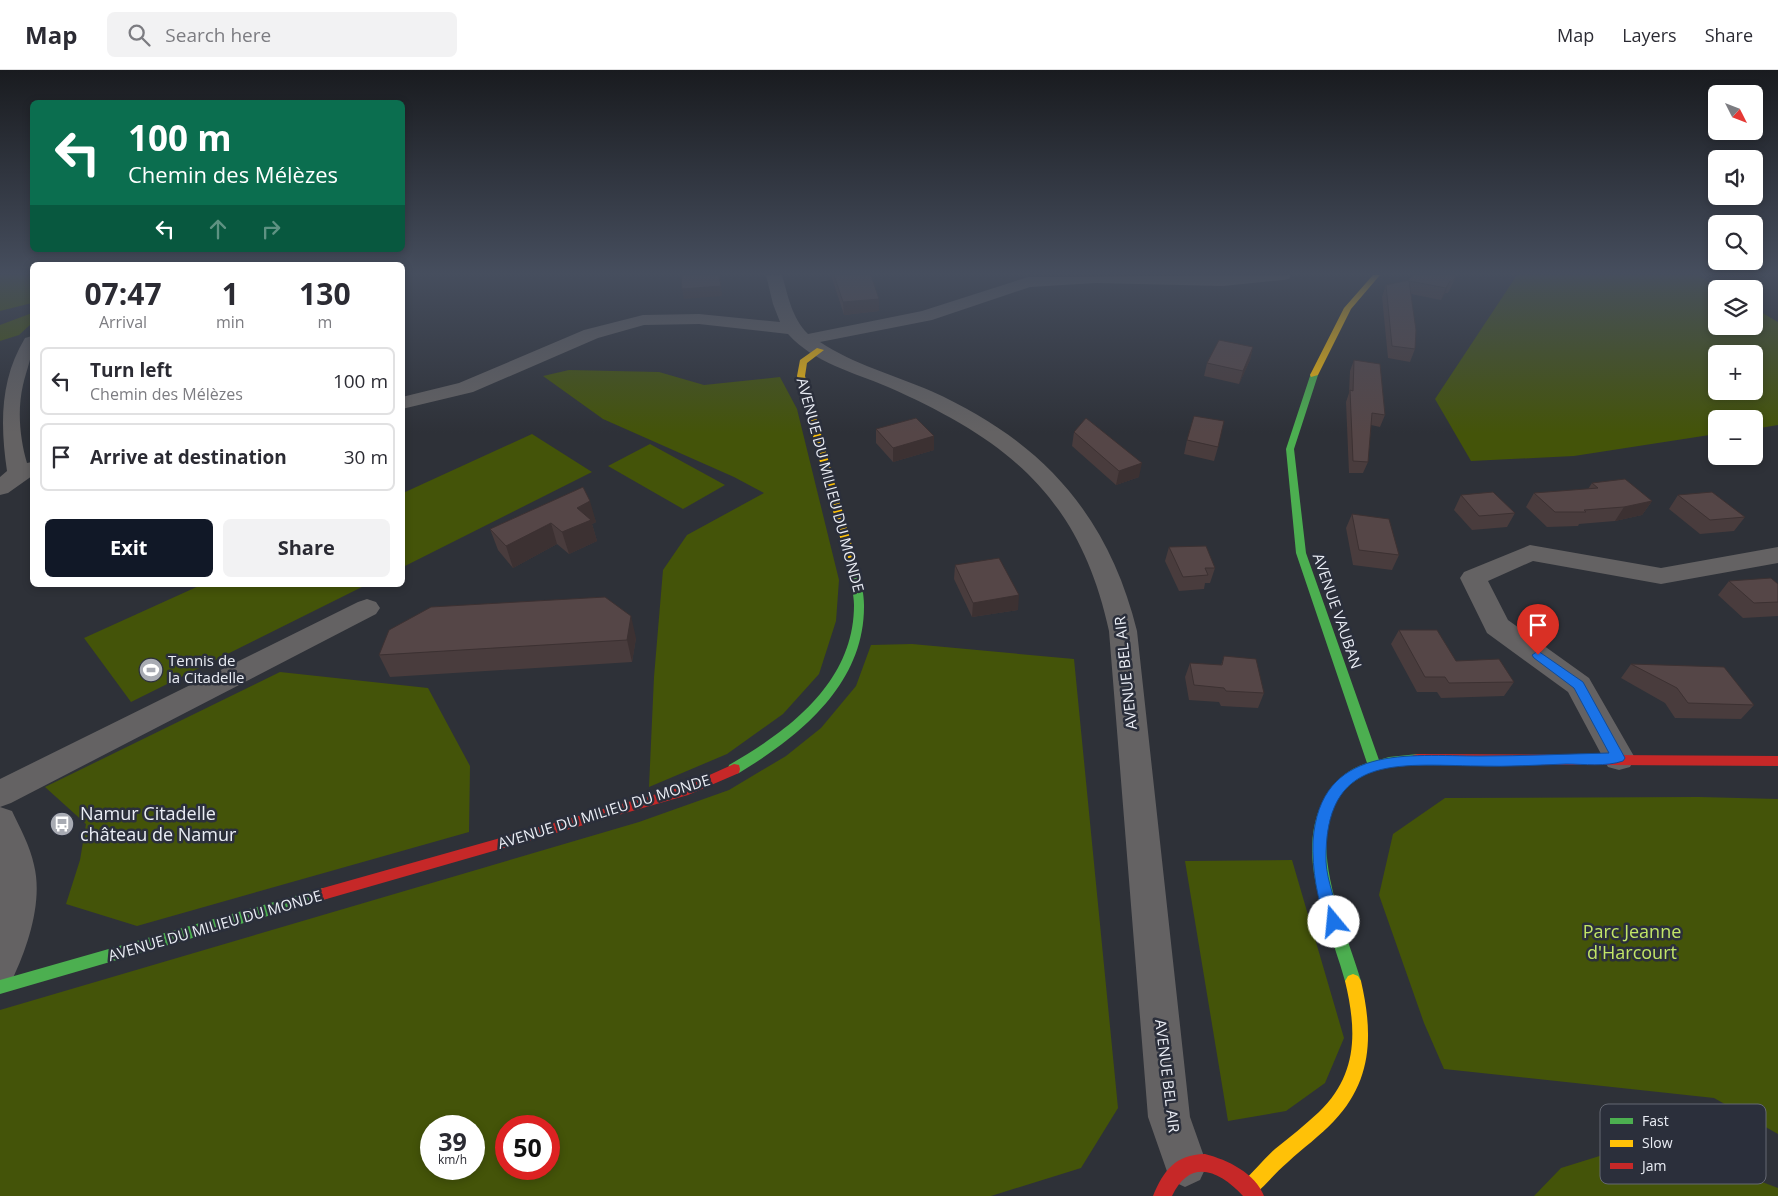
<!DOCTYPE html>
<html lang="en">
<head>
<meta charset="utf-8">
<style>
  body { margin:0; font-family:"Open Sans",sans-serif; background:#f2f2f3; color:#2b2b33; height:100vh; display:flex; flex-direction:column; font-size:19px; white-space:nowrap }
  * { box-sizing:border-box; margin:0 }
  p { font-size:16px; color:#7c7c81 }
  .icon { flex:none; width:28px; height:28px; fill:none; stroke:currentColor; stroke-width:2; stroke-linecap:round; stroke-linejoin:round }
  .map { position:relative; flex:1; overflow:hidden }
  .side { position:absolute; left:30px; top:192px; width:375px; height:325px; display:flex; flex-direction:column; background:#fff; border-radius:8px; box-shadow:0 2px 8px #0003 }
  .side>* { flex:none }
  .guide { position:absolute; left:30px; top:30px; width:375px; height:152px; border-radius:8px; box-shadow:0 2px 8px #0003; background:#0b6e4f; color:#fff; overflow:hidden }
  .needle { width:32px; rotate:132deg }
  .fabs { position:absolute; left:1708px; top:15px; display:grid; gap:10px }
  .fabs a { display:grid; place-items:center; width:55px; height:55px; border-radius:8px; background:#fff; box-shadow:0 2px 8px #0003; font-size:25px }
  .speed { position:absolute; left:420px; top:1045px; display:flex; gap:10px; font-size:25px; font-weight:700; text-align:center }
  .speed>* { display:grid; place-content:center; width:65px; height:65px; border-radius:50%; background:#fff; box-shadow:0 2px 8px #0003; line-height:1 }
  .speed small { font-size:12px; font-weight:400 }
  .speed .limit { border:8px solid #d22; background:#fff; color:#111 }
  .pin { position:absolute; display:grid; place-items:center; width:42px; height:42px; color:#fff; margin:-51px -21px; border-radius:50% 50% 50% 0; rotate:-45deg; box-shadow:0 0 5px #0007 }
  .pin .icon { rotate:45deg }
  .me { position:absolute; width:55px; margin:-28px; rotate:343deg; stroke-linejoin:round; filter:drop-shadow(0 0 4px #0008) }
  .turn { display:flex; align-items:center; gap:18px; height:105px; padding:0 15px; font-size:22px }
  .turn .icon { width:65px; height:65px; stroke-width:2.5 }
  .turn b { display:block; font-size:35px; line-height:42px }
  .lanes { display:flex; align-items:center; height:48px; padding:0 15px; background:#0003; justify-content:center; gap:25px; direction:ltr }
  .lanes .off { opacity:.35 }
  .eta { display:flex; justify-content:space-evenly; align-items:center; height:85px; text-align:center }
  .eta b { font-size:30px; font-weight:700; line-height:35px }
  .cta { display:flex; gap:10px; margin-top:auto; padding:10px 15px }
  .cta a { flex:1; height:58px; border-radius:8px; background:#111827; color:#fff; font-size:20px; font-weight:700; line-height:58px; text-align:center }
  .cta a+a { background:#f2f2f3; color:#2b2b33 }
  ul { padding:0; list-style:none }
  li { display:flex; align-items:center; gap:15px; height:68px; margin:0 10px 8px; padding:0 5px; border:2px solid #e1e1e2; border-radius:8px }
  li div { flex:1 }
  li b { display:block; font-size:19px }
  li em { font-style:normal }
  header { display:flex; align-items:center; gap:30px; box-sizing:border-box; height:70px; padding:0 25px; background:#fff; border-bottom:1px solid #e1e1e2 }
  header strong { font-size:24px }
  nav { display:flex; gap:28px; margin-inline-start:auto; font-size:18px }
  .search { width:350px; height:45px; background:#f2f2f3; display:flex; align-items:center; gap:12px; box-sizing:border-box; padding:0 18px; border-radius:8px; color:#7c7c81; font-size:19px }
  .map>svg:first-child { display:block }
</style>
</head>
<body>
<header>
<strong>Map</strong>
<div class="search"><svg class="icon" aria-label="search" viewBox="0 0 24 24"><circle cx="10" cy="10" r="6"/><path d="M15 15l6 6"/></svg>Search here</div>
<nav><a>Map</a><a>Layers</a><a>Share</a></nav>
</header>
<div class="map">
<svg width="1778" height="1126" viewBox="0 0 1778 1126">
  <rect width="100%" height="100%" fill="#2e3138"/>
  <path fill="#445409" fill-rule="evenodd" d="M 0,205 L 32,205 L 32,233 L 0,241 Z
    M 1517,205 L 1697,205 L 1721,219 L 1716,219 L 1716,256 L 1754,256 L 1754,238 L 1778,252 L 1778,355 L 1754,359 L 1754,349 L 1716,349 L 1716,364 L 1574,386 L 1471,391 L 1435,329 ZM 1716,284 L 1754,284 L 1754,321 L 1716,321 Z
    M 32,243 L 32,253 L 19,265 L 0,271 L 0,255 Z
    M 569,300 L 659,302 L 704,315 L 780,307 L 797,339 L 839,510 L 836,551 L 819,604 L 783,644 L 727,684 L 649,717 L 654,607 L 663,500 L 687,465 L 764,423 L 734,407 L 603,349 L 543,306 Z
    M 532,364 L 592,402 L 403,497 L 403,423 Z
    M 650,374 L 725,415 L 683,439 L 608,396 Z
    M 201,515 L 366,515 L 131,632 L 84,568 Z
    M 912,574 L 1074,589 L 1118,1038 L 1081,1098 L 991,1126 L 0,1126 L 0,940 L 639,752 L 729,720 L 786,686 L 821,658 L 856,616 L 871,575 ZM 474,1056 L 474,1099 L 431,1099 L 431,1056 ZM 506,1056 L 549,1056 L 549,1099 L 506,1099 Z
    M 280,602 L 428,618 L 470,696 L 469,762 L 137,856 L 66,834 L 80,790 L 86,754 L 45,717 Z
    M 1699,727 L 1778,729 L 1778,1064 L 1714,1028 L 1444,999 L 1424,953 L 1379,825 L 1393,764 L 1445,728 Z
    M 1292,790 L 1344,968 L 1325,1013 L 1286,1041 L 1228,1051 L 1185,791 Z
    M 1651,1070 L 1778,1118 L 1778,1126 L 1534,1126 L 1561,1098 Z"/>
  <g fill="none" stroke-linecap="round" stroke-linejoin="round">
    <path fill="#646263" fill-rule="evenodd" d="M 766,205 L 782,205 C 788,226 792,248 808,264 L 922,241 L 1028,207 L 1291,205 L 1289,209 L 1283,210 L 1223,216 L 1096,213 L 1030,217 L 932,250 L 820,272 C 853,294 894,305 931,321 C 1040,370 1108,443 1137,561 L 1190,1047 L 1207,1095 L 1200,1110 L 1185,1117 L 1170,1110 L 1148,1047 L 1109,561 C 1080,427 1008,370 888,317 C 853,302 814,293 788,264 L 699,254 L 644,255 L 598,268 L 473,322 L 402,339 L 402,327 L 459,313 L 584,260 L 643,245 L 699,244 L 780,252 L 773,234 Z
      M 32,266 C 34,284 27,298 23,315 C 17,341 20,369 27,393 L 32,392 L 32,406 L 8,423 L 0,425 L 0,407 L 7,401 C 0,354 0,309 25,268 Z
      M 1530,475 L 1661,498 L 1778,477 L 1778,493 L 1661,514 L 1533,491 L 1488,511 L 1508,550 L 1589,608 L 1635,688 L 1630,697 L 1619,700 L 1608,697 L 1568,622 L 1487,563 L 1460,508 L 1464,502 Z
      M 367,529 L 376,532 L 380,538 L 376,544 L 11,733 L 0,737 L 0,709 L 358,532 Z
      M 0,737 L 12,741 C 20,758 30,776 34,795 C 43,831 28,876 13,908 L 0,913 Z"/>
    <path fill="#4caf50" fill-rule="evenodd" d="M 1311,303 L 1318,305 L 1294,379 L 1306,483 L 1379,690 L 1389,687 L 1418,684 L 1423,685 L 1424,689 L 1423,693 L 1418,694 C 1402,695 1384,696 1369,703 C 1288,739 1344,852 1361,911 L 1358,916 L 1353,918 L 1348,916 L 1345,911 C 1330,855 1295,790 1322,733 C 1331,714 1347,699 1367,693 L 1296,483 L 1286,379 Z
      M 854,498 L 859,501 C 861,512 864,524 864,535 C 865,614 800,666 739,703 L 734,704 L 729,703 L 728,699 L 729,695 C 790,660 854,612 854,535 C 854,524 850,512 849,501 Z
      M 323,818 L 328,820 L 330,824 L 328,828 L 323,830 L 0,924 L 0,910 Z"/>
    <path fill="#ffc107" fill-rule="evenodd" d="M 1373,205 L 1380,205 L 1351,239 L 1318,305 L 1311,307 L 1310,305 L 1344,238 Z
      M 817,278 L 824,280 L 807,293 L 805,306 L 859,501 L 854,504 L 849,501 L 797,306 L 800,290 Z
      M 1353,904 L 1358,906 L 1361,911 C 1373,963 1373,1010 1334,1051 C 1320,1066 1303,1078 1288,1092 C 1276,1102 1267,1114 1255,1124 L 1252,1126 L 1243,1124 L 1240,1118 L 1243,1112 C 1254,1101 1264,1089 1275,1079 C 1290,1067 1305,1055 1319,1042 C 1358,1004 1357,961 1345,911 L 1348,906 Z"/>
    <path fill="#c62828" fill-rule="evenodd" d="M 1418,684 L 1778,686 L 1778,696 L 1418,694 L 1413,693 L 1412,689 L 1413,685 Z
      M 734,694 L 739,695 L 740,699 L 739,703 L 688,725 L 323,830 L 318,828 L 316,824 L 318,820 L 323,818 L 685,716 Z
      M 1205,1084 C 1228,1090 1255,1103 1264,1126 L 1243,1126 C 1219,1100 1190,1088 1172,1126 L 1153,1126 C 1164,1100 1175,1085 1205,1084 Z"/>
  </g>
  <path fill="#493c3d" d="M 831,205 L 871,205 L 879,241 L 844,245 Z
    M 1412,205 L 1457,205 L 1448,223 L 1445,223 L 1441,230 L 1411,224 L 1415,279 L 1410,292 L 1388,288 L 1382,227 L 1386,215 L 1409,210 Z
    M 1253,277 L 1250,290 L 1239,314 L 1204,306 L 1207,293 Z
    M 1354,290 L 1385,345 L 1380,357 L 1371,355 L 1368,392 L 1363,403 L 1349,403 L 1346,332 L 1349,323 L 1350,301 Z
    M 876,359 L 934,380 L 893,392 L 876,373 Z
    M 1074,362 L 1139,407 L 1116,415 L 1072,376 Z
    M 1187,370 L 1218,377 L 1214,391 L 1184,384 Z
    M 1592,413 L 1652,431 L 1642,445 L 1615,451 L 1579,454 L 1578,456 L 1547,457 L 1526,437 L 1534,423 L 1588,419 Z
    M 583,417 L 596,452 L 592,454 L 597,471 L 569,484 L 557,474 L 513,498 L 498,480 L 490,459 Z
    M 1461,425 L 1515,443 L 1507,457 L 1472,460 L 1454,440 Z
    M 1678,425 L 1745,447 L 1734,461 L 1700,464 L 1669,439 Z
    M 1352,444 L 1399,485 L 1392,500 L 1353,495 L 1346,458 Z
    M 1169,477 L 1215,498 L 1210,513 L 1205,513 L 1204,519 L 1179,521 L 1165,491 Z
    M 955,495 L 1018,540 L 972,547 L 954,509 Z
    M 1729,511 L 1778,514 L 1778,546 L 1743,548 L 1718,525 Z
    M 1399,560 L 1456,591 L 1514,612 L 1504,626 L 1441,628 L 1437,622 L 1417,622 L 1391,574 Z
    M 636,568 L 632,592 L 390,607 L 379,585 Z
    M 1224,586 L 1264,623 L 1258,638 L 1221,636 L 1219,632 L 1189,630 L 1185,607 L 1190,593 L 1221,595 Z
    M 1631,594 L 1754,635 L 1741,649 L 1675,648 L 1665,633 L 1621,608 Z"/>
  <path fill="#3c3132" d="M 1450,211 L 1445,223 L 1441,230 L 1446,218 Z
    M 721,216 L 722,226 L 684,229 L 682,219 Z
    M 879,229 L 879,241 L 844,245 L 843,232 Z
    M 1253,277 L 1250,290 L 1239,314 L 1243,301 Z
    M 934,366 L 934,380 L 893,392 L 893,378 Z
    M 1142,393 L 1139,407 L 1116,415 L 1119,401 Z
    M 590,431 L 596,452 L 592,454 L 597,471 L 569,484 L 562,462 L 577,438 Z
    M 1652,431 L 1642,445 L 1615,451 L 1624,437 Z
    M 551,453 L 557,474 L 513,498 L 506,476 Z
    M 1019,525 L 1018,540 L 972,547 L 973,533 Z
    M 631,546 L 636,568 L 632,592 L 627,570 Z"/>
  <path fill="#554647" stroke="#3c3132" d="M 681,205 L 719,205 L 721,216 L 682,219 Z
    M 834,205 L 871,205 L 879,229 L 843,232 Z
    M 1412,205 L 1456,205 L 1453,211 L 1450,211 L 1446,218 L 1409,211 L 1416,260 L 1415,279 L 1392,276 L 1386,215 L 1409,210 Z
    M 1219,270 L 1253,277 L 1243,301 L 1207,293 Z
    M 1354,290 L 1380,294 L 1385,345 L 1372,343 L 1368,392 L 1353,391 L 1350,320 L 1353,321 Z
    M 1194,346 L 1224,351 L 1218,377 L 1187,370 Z
    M 916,348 L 934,366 L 893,378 L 876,359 Z
    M 1086,348 L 1142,393 L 1119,401 L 1074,362 Z
    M 1625,409 L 1652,431 L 1624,437 L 1584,440 L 1586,442 L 1555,442 L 1534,423 L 1598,418 L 1592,413 Z
    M 583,417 L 590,431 L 577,438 L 591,450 L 562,462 L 551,453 L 506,476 L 490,459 Z
    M 1493,422 L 1515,443 L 1479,446 L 1461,425 Z
    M 1712,422 L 1745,447 L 1710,450 L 1678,425 Z
    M 1352,444 L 1389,449 L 1399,485 L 1359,480 Z
    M 1206,476 L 1215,498 L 1205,498 L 1208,505 L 1183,507 L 1169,477 Z
    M 999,488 L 1019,525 L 973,533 L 955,495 Z
    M 1771,508 L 1778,514 L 1778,532 L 1754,533 L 1729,511 Z
    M 605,527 L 631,546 L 627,570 L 379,585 L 389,560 L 431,537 Z
    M 1399,560 L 1437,560 L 1456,591 L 1499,589 L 1514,612 L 1449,613 L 1445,607 L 1425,607 Z
    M 1224,586 L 1256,589 L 1264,623 L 1226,621 L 1224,618 L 1194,615 L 1190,593 L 1222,595 Z
    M 1631,594 L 1724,597 L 1754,635 L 1688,633 L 1677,618 Z"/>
  <linearGradient id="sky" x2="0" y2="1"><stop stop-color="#191b1f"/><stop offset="0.56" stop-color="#464e5e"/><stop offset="1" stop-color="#464e5e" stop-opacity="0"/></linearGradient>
  <rect width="1778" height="363" fill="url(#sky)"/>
  <path fill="#1a73e8" stroke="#114b97" d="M 1538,581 L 1583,612 L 1625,688 L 1623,691 C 1606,697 1584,694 1566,694 C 1537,695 1508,697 1478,696 C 1396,695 1324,683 1326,792 C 1327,811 1336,833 1341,852 L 1339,856 L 1334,858 L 1328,856 C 1317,831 1312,799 1313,771 C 1320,673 1408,686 1480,686 C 1523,686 1566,684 1609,683 L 1574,618 L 1534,588 L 1532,585 Z"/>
  <defs>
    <g id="stadium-disc" transform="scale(1.25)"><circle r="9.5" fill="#a8abb3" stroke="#2b2f3b"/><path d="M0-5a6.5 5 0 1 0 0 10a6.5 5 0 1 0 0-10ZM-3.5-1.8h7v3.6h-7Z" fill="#fff"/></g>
    <g id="bus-disc" transform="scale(1.25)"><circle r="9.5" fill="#a8abb3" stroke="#2b2f3b"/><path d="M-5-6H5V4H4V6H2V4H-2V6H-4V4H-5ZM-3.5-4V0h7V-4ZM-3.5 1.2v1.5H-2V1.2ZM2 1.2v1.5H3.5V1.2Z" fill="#fff"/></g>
  </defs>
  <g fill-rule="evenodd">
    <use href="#stadium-disc" x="151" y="600"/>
    <use href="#bus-disc" x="62" y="754"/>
  </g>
  <g text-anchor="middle" stroke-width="5" stroke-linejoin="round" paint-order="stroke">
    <g font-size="15" fill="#eaedf5" stroke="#2b2f3b">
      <text transform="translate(830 415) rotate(75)" y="5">AVENUE DU MILIEU DU MONDE</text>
      <text transform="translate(1337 541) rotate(71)" y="5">AVENUE VAUBAN</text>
      <text transform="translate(1126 603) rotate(-96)" y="5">AVENUE BEL AIR</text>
      <text transform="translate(604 742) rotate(-17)" y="5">AVENUE DU MILIEU DU MONDE</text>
      <text transform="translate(215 856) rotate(-16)" y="5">AVENUE DU MILIEU DU MONDE</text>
      <text transform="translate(1167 1006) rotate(83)" y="5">AVENUE BEL AIR</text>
    </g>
    <g font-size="15" fill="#eaedf5" stroke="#2b2f3b" text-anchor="start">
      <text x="168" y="596">Tennis de<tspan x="168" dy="17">la Citadelle</tspan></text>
    </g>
    <g font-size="18" fill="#eaedf5" stroke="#2b2f3b" text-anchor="start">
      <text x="80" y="750">Namur Citadelle<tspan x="80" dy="21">château de Namur</tspan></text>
    </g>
    <g font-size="18" fill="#c2e567" stroke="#2b2f3b">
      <text x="1632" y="868">Parc Jeanne<tspan x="1632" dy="21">d'Harcourt</tspan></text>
    </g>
  </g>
  <rect x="1600" y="1034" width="166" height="80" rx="8" fill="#2b2f3b" stroke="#646873" stroke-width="1"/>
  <rect x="1610" y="1048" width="23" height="6" fill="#4caf50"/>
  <rect x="1610" y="1070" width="23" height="7" fill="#ffc107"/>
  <rect x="1610" y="1093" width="23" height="6" fill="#c62828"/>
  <g font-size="14" fill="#eaedf5">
    <text x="1642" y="1056">Fast</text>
    <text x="1642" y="1078">Slow</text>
    <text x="1642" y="1101">Jam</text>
  </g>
</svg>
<div class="fabs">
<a><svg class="needle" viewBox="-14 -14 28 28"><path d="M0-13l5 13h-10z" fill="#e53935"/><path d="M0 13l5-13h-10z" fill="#7c7c81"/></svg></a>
<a><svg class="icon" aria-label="sound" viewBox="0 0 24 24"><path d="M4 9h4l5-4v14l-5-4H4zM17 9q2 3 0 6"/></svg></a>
<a><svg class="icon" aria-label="search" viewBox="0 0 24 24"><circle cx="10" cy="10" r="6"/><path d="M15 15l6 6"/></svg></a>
<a><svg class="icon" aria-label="layers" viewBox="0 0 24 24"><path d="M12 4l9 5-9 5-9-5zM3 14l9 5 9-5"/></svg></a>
<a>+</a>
<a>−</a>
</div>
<div class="speed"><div>39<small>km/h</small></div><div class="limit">50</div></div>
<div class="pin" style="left:1538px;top:585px;background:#d93025"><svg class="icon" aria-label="arrive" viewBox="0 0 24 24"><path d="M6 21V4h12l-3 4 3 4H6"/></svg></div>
<svg class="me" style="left:1334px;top:852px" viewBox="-20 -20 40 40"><circle r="19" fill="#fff"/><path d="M0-13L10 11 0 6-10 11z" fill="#1a73e8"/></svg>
<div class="guide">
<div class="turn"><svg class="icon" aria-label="left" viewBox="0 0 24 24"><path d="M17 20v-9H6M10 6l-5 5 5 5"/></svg><div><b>100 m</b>Chemin des Mélèzes</div></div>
<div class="lanes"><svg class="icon" aria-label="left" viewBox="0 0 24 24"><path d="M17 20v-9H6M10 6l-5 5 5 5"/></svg><svg class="icon off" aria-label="ahead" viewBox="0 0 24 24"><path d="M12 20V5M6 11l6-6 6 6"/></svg><svg class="icon off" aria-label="right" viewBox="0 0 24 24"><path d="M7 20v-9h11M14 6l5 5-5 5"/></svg></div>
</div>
<section class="side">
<div class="eta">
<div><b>07:47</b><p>Arrival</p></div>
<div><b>1</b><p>min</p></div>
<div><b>130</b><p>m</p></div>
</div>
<ul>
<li><svg class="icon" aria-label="left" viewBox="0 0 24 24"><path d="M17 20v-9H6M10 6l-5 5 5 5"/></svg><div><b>Turn left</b><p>Chemin des Mélèzes</p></div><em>100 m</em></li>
<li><svg class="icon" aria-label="arrive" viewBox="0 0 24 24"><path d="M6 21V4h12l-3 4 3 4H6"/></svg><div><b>Arrive at destination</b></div><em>30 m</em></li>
</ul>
<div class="cta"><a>Exit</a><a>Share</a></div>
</section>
</div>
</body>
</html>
